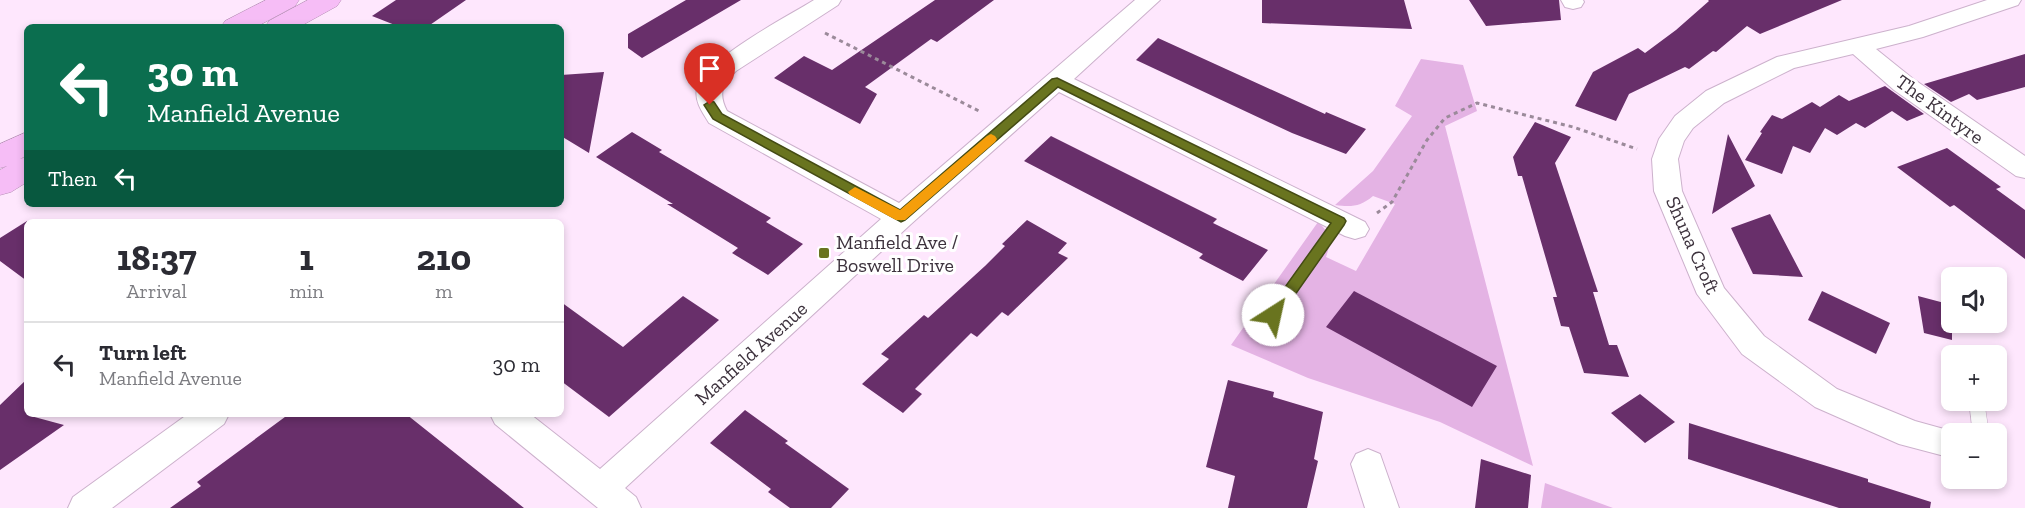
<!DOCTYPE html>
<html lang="en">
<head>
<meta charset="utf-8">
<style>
  body { margin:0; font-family:"Zilla Slab",serif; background:#f2f2f3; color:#2b2b33; height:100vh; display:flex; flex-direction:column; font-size:22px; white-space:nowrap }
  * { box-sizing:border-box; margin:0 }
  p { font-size:20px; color:#7c7c81 }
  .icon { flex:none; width:33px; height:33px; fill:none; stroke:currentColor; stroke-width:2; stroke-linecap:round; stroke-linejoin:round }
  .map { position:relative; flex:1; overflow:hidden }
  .side { position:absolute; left:24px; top:219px; width:540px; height:198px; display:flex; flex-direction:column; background:#fff; border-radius:9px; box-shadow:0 3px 9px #0003 }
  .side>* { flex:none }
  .hud { position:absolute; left:24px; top:24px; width:540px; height:183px; border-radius:9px; box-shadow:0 3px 9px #0003; background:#0b6e4f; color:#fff; overflow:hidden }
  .buttons { position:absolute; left:1941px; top:267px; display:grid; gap:12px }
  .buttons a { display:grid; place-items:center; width:66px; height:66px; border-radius:9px; background:#fff; box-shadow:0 3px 9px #0003; font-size:30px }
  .pin { position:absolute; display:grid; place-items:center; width:51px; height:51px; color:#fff; margin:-62px -26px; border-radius:50% 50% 50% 0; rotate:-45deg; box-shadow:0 0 6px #0007 }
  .pin .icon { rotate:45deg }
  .me { position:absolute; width:66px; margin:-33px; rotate:35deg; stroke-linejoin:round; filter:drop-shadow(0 0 4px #0008) }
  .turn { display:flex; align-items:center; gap:21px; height:126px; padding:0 24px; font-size:27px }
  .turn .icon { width:78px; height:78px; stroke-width:2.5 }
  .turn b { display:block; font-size:42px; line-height:51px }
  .then { display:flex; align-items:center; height:57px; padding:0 24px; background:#0003; gap:12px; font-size:22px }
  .eta { display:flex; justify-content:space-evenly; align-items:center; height:102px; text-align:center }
  .eta b { font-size:36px; font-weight:700; line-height:42px }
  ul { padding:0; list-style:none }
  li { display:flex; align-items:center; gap:18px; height:84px; padding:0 24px; border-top:2px solid #e1e1e2 }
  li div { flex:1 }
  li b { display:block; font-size:22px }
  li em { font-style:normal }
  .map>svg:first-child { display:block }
</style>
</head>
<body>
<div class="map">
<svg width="2025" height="508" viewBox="0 0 2025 508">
  <rect width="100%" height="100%" fill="#fee7fd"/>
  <path fill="#e4b3e4" d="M 1421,59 L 1463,65 L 1477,111 L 1445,126 L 1533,466 L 1440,422 L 1308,378 L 1231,345 L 1318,222 C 1330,233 1332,241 1326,257 L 1356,271 L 1395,204 L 1373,196 C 1360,207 1351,207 1335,205 L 1373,171 L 1412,116 L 1395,106 Z
    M 1545,483 L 1613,508 L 1541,508 Z"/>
  <path fill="#682f6a" d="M 396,0 L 466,0 L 427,27 L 400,27 L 372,16 Z
    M 686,0 L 741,0 L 642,58 L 628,48 L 628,34 Z
    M 935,0 L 994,0 L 937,42 L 931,39 L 865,87 L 877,94 L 860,124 L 774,78 L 804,56 L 832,70 Z
    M 1262,0 L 1404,0 L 1412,29 L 1262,23 Z
    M 1469,0 L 1559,0 L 1561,20 L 1486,26 Z
    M 1708,0 L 1842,0 L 1760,34 L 1747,26 L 1716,52 L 1713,51 L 1689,69 L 1685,67 L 1629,94 L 1616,121 L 1575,106 L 1593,72 L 1638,48 L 1645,53 L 1676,30 L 1709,1 Z
    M 1158,38 L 1325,114 L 1326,112 L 1366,129 L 1346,154 L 1292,133 L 1136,60 Z
    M 2025,54 L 2025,87 L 1977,100 L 1969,94 L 1951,102 L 1924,84 Z
    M 604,72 L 589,153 L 561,136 L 561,75 Z
    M 1885,86 L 1924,114 L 1907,121 L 1892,111 L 1865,128 L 1856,123 L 1837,135 L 1825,128 L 1810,153 L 1793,146 L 1782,174 L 1745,160 L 1762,133 L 1760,132 L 1772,115 L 1782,119 L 1812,102 L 1820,107 L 1839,95 L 1849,101 Z
    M 1535,122 L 1571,137 L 1555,163 L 1598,292 L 1593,292 L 1609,345 L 1617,345 L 1629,377 L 1584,373 L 1569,327 L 1561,326 L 1553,297 L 1557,297 L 1522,176 L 1518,176 L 1513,157 Z
    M 632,132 L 662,150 L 659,152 L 771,218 L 766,222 L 803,244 L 768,275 L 732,253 L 738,248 L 667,204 L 673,204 L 596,157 Z
    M 1728,134 L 1755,186 L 1712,214 Z
    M 1051,136 L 1217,219 L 1213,223 L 1268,250 L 1243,281 L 1199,258 L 1203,254 L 1024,161 Z
    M 1947,148 L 2001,187 L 1996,189 L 2025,210 L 2025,259 L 1954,205 L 1950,207 L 1897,167 Z
    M 1770,214 L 1803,277 L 1753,274 L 1731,228 Z
    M 1027,220 L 1067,243 L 1058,253 L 1068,258 L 1008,316 L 1002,312 L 977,337 L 971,333 L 915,389 L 922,394 L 903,413 L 862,384 L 889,359 L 881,354 L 924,315 L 928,318 L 985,266 L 1005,246 L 1002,244 Z
    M 27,221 L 27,281 L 0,261 L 0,238 Z
    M 1354,291 L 1497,366 L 1472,407 L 1326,327 Z
    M 1822,291 L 1890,323 L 1876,354 L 1808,320 Z
    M 683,296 L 719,320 L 609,417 L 561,381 L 561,302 L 623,347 Z
    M 1918,296 L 1952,305 L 1952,340 L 1924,333 Z
    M 27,379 L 27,415 L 64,425 L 0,470 L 0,405 Z
    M 1228,380 L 1274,392 L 1273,397 L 1323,412 L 1314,459 L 1318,461 L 1307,508 L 1228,508 L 1235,476 L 1206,467 Z
    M 1640,394 L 1675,422 L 1645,443 L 1611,413 Z
    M 745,410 L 788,441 L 785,443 L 849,489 L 831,508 L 790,508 L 768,492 L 771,489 L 710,443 Z
    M 289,414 L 406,414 L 524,508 L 170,508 L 201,486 L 197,482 Z
    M 1689,423 L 1868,479 L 1868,482 L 1931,502 L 1930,508 L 1839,508 L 1688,459 Z
    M 1481,459 L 1531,475 L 1528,508 L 1475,508 Z"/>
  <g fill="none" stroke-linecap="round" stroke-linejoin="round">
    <g stroke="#ccb1cc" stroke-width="1">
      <path id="lane" d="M 1339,216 L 1344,218 L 1346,221 L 1344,224 L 1278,320 L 1268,320 L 1266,316 L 1268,312 L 1334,218 Z
        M 1969,400 L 1984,400 L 1989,434 L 1973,434 Z"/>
    </g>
    <g stroke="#ccb1cc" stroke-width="2">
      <path id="street" d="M 814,0 L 841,0 L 838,5 L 736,71 C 722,84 718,93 727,111 L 899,203 L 1135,0 L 1160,0 L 1074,79 L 1365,222 L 1369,229 L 1365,236 L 1355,239 L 1345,236 L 1059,92 L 911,224 L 625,488 L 636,497 L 641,508 L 598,508 L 495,424 L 490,414 L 530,414 L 600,469 L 881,219 L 709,123 C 703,113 694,101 697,89 C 704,59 787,17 814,0 Z
        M 1561,0 L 1583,0 L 1584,2 L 1581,7 L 1573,9 L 1565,7 Z
        M 1987,0 L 2021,0 L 2018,5 L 1923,37 L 1876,49 L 1912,78 L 2025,156 L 2025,178 L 2016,176 L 1894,90 L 1853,54 L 1794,68 L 1724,103 L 1693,128 L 1684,141 L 1678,159 L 1682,191 L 1724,288 L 1764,336 L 1837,389 L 1915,421 L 1962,434 L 1952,434 L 1952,458 L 1899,444 L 1815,407 L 1742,354 L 1697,294 L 1654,191 L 1652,159 L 1659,139 L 1675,116 L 1706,91 L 1777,57 L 1909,26 Z
        M 188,414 L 229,414 L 224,424 L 112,508 L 68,508 L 73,497 Z
        M 1368,449 L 1380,454 L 1399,508 L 1365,508 L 1351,464 L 1356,454 Z"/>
    </g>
    <g stroke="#b58cb5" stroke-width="1">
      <path id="highway" d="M 266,0 L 299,0 L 295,6 L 256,27 L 221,27 L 225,21 Z
        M 308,0 L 341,0 L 337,6 L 299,27 L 265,27 L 269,21 Z
        M 27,132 L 27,155 L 20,159 L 27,157 L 27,182 L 11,192 L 0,195 L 0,170 L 7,166 L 0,168 L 0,144 Z"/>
    </g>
    <path stroke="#9b8a9a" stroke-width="3" stroke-dasharray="4 4" stroke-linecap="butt" d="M 825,33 L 979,111
      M 1377,213 L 1392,202 L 1427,140 L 1445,118 L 1477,103 L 1573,127 L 1637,149"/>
    <use href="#lane" fill="#fff" fill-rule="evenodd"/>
    <use href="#street" fill="#fff" fill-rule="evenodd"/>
    <use href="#highway" fill="#f6bdf6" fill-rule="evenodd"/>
  </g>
  <path fill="#69741f" stroke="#444b14" stroke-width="1.5" d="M 1057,78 L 1344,218 L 1346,221 L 1344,225 L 1278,319 L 1268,319 L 1265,315 L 1331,223 L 1058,87 L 905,220 L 901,222 L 713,119 L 704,105 L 710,101 L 714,102 L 722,114 L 900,210 L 1052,79 Z"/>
  <path fill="#f59e0b" d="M 991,134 L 995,136 L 997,139 L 995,142 L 905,220 L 896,220 L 850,195 L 848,192 L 855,187 L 859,189 L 900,210 L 987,136 Z"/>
  <rect fill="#69741f" stroke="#fff" stroke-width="2" x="818" y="247" width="12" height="12" rx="3"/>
  <g text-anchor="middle" stroke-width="6" stroke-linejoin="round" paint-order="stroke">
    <g font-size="20" fill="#3d323d" stroke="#fff">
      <text transform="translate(1940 109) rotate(36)" y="7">The Kintyre</text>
      <text transform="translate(1693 245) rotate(66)" y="7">Shuna Croft</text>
      <text transform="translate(751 353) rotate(-42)" y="7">Manfield Avenue</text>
    </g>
    <g font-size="20" fill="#3d323d" stroke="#fff" text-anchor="start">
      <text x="836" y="249">Manfield Ave /<tspan x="836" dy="23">Boswell Drive</tspan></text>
    </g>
  </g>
</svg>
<div class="buttons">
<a><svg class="icon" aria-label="sound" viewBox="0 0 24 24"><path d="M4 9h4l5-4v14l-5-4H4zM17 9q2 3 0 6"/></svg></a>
<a>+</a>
<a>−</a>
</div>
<div class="pin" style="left:710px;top:105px;background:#d93025"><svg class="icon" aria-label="arrive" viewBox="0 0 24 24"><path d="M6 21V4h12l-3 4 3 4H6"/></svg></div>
<svg class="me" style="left:1273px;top:315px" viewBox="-20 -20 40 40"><circle r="19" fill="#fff"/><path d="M0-13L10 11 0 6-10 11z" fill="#69741f"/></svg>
<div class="hud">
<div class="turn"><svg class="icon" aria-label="left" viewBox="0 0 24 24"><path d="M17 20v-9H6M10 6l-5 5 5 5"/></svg><div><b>30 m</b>Manfield Avenue</div></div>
<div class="then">Then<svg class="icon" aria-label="left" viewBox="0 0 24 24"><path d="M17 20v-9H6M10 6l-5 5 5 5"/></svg></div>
</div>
<section class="side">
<div class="eta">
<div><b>18:37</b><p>Arrival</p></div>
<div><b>1</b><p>min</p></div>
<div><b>210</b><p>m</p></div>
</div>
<ul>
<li><svg class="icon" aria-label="left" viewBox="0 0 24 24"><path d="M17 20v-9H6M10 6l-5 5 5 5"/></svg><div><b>Turn left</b><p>Manfield Avenue</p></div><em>30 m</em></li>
</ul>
</section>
</div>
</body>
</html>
